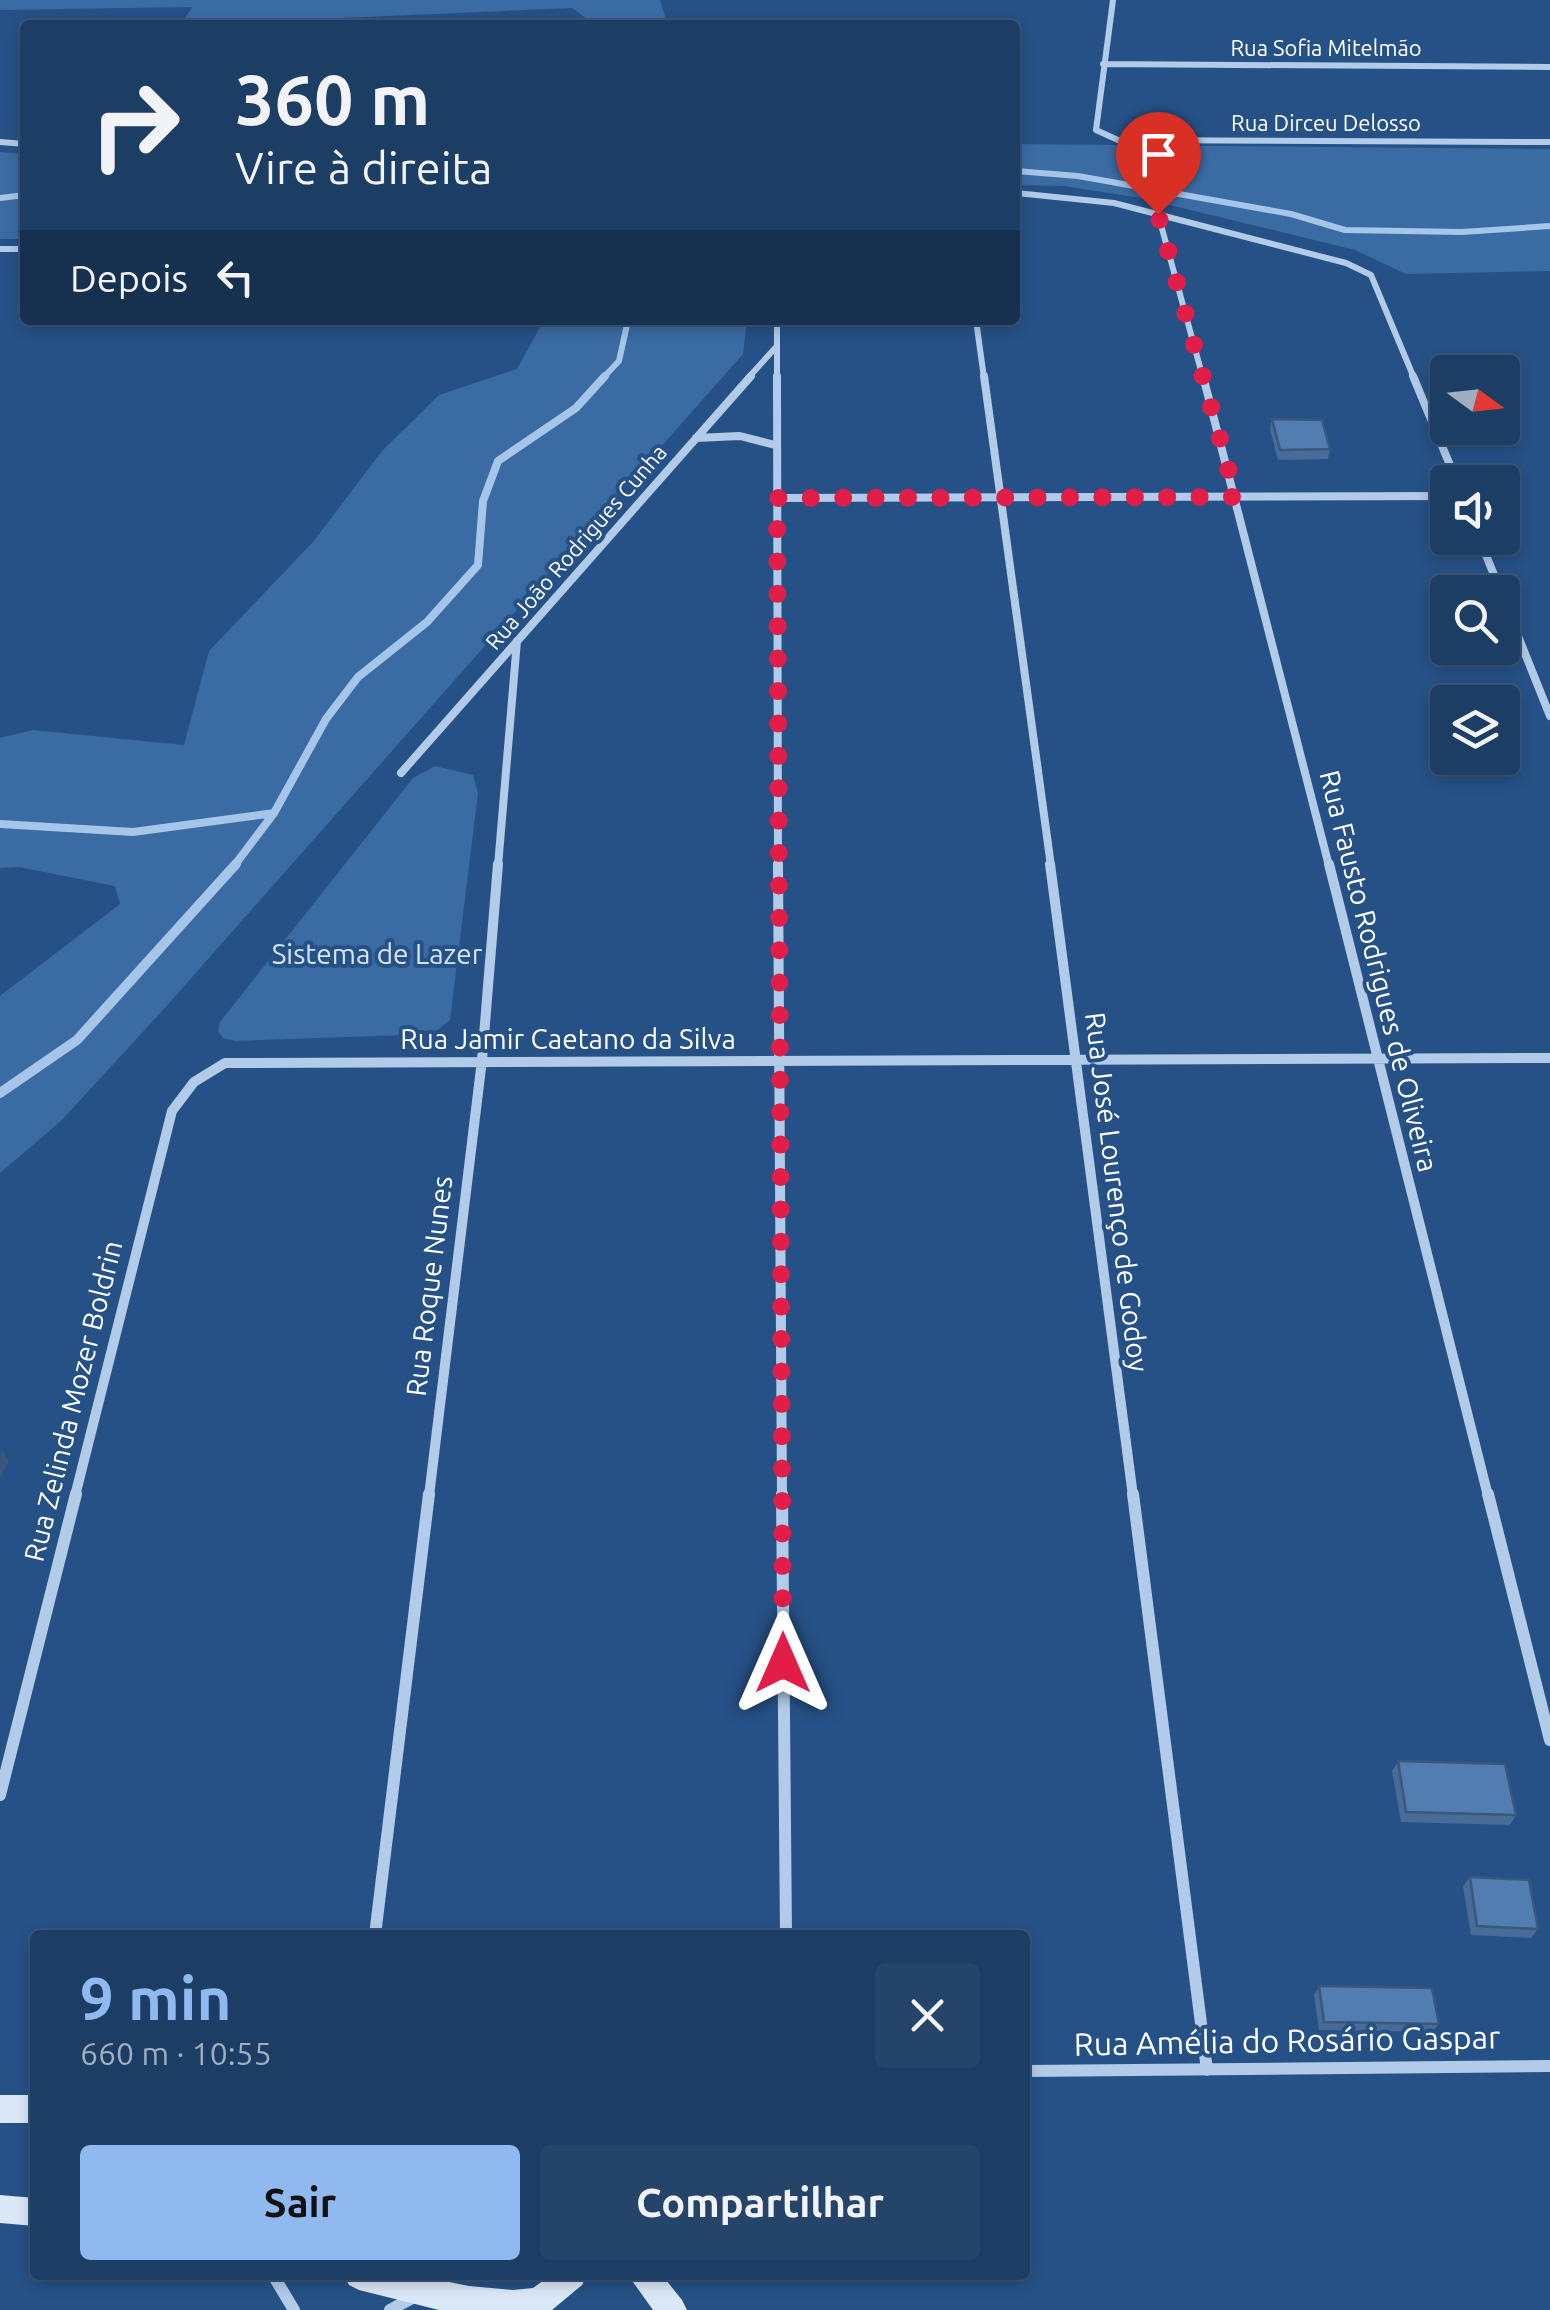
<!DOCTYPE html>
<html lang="pt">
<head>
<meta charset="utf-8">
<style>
  body { margin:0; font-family:Ubuntu,sans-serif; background:#25446a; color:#f1f3f6; height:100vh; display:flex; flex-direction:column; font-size:38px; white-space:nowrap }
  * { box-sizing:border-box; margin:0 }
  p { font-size:32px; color:#a0aebf }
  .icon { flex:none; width:55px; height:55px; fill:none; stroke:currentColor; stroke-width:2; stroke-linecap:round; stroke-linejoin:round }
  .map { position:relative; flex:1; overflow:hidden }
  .panel { position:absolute; left:30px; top:1930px; width:1000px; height:350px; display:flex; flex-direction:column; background:#1c3d64; border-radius:10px; box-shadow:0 5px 15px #0003,0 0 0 2px #3a5678 }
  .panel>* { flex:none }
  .hud { position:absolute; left:20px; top:20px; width:1000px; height:305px; border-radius:10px; box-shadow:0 5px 15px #0003,0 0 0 2px #3a5678; background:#1c3d64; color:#f1f3f6; overflow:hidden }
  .needle { width:65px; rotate:105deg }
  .tools { position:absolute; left:1430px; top:355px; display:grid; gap:20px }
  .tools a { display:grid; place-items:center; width:90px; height:90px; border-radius:10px; background:#1c3d64; box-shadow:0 5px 15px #0003,0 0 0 2px #3a5678; font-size:50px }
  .pin { position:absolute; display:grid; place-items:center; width:85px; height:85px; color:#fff; margin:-102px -42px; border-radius:50% 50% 50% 0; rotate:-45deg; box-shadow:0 0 10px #0007 }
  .pin .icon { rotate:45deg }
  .me { position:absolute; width:110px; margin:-55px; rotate:0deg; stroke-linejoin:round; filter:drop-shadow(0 0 8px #0008) }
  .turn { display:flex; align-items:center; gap:35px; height:210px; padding:0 50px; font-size:45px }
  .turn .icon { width:130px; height:130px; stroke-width:2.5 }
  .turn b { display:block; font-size:70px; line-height:85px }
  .then { display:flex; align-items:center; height:95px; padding:0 50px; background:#0003; gap:20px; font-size:38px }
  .round { display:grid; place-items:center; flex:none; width:105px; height:105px; border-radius:10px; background:#25446a }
  .summary { display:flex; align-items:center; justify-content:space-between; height:170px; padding:0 50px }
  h1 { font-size:60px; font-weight:700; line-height:75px; color:#90b9f0 }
  .button { display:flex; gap:20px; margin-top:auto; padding:20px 50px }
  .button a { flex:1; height:115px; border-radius:10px; background:#90b9f0; color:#111; font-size:40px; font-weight:700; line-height:115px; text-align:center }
  .button a+a { background:#25446a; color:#f1f3f6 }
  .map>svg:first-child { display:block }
</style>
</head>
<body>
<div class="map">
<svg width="1550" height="2310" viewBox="0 0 1550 2310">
  <rect width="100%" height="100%" fill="#265186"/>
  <path fill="#3a6ba3" d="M 0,0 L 660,0 L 667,22 L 838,18 L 829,25 L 595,25 L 572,8 L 181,25 L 192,7 L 0,10 Z
    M 1015,144 L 1550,149 L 1550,271 L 1406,274 L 1355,250 L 1141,198 L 1064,186 L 1015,185 Z
    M 0,152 L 25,154 L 25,239 L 0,239 Z
    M 544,320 L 747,320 L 743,354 L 163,1010 L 61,1121 L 0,1173 L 0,996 L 120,904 L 115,886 L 19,867 L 0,868 L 0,738 L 33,730 L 184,745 L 209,651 L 313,542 L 382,451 L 439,395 L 517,369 Z
    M 435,766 L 473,775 L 478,793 L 450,1020 L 433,1034 L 235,1041 L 223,1038 L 218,1031 L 220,1022 L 413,778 Z"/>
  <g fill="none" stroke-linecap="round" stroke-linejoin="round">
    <path stroke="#a5c6e9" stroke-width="6" d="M 1015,171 L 1078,176 L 1291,214 L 1345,230 L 1462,232 L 1550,226
      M 0,198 L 25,195
      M 603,378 L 619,361 L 628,320"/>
    <path stroke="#a5c6e9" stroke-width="8" d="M 0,824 L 133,832 L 274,813
      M 234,866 L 274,813 L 326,719 L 358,677 L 427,622 L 478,565 L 483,501 L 498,461 L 576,408 L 605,376"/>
    <path stroke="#a5c6e9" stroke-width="10" d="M 0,1093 L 77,1040 L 236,864"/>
    <path stroke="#b1cbe8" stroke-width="6" d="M 1113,0 L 1096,130 L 1118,140 L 1550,142
      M 1103,64 L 1550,67
      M 0,142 L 25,144
      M 1015,193 L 1114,203 L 1346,263 L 1371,275 L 1414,378
      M 1158,214 L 1203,378
      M 0,249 L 25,249
      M 777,320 L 777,378
      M 976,320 L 984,378
      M 748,378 L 777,346"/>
    <path stroke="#b1cbe8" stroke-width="8" d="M 777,376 L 778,866
      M 984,376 L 1051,866
      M 1203,376 L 1329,866
      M 1413,376 L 1457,482
      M 696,438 L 740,436 L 775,445
      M 777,498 L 1448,496
      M 1479,538 L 1501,592
      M 1502,596 L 1550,716
      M 401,773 L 751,376
      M 498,866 L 517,641"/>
    <path stroke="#b1cbe8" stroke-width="10" d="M 778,864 L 782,1496
      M 1050,864 L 1133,1496
      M 1329,864 L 1488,1496
      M 75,1496 L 172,1111 L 194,1082 L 225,1063 L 1550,1058
      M 429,1496 L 482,1060 L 498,864"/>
    <path stroke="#b1cbe8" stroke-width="12" d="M 782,1494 L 786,1935
      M 1133,1494 L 1207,2070
      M 1488,1494 L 1550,1740
      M 0,1795 L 76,1494
      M 375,1935 L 429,1494
      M 1025,2071 L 1550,2066
      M 273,2275 L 294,2310
      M 390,2310 L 416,2296"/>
    <path fill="#dbe8f7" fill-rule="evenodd" d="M 0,2095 L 35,2095 L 35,2123 L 0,2123 Z
      M 0,2195 L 35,2198 L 35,2226 L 0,2223 Z
      M 344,2275 L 414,2275 L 469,2286 L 513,2290 L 533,2288 L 551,2275 L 587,2275 L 582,2285 L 552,2310 L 439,2310 L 359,2290 L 349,2285 Z
      M 628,2275 L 662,2275 L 682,2300 L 687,2310 L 653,2310 Z"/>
  </g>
  <path fill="#476c97" d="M 1272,419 L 1330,449 L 1328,459 L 1278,460 L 1270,429 Z
    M 1398,1761 L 1516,1815 L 1510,1825 L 1401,1822 L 1392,1771 Z
    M 1470,1877 L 1538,1929 L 1531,1938 L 1471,1935 L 1463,1886 Z
    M 1319,1986 L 1439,2024 L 1432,2032 L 1319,2030 L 1314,1995 Z"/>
  <path fill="#39587b" d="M 2,1450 L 9,1461 L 0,1479 L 0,1455 Z"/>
  <path fill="#527db0" stroke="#39587b" stroke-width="2.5" d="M 1272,419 L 1322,420 L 1330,449 L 1280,450 Z
    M 1398,1761 L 1505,1764 L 1516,1815 L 1406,1812 Z
    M 1470,1877 L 1529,1880 L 1538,1929 L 1477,1926 Z
    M 1319,1986 L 1432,1988 L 1439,2024 L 1324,2022 Z"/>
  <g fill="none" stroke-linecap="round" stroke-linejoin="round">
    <path stroke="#e11d48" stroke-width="18" stroke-dasharray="0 32.4" d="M 783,1663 L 777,498 L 1236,497 L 1158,214"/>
  </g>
  <g text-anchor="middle" stroke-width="8" stroke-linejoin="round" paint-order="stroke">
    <g font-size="22" fill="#fff" stroke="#265186">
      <text x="1326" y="56">Rua Sofia Mitelmão</text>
      <text x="1326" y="131">Rua Dirceu Delosso</text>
      <text transform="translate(576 547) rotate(-49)" y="8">Rua João Rodrigues Cunha</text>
    </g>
    <g font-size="28" fill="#d5e4f7" stroke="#265186">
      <text x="377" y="964">Sistema de Lazer</text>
    </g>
    <g font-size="28" fill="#fff" stroke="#265186">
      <text transform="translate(1379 971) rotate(76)" y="10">Rua Fausto Rodrigues de Oliveira</text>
      <text x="568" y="1049">Rua Jamir Caetano da Silva</text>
      <text transform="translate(1117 1192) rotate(83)" y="10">Rua José Lourenço de Godoy</text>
      <text transform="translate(429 1286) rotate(-83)" y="10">Rua Roque Nunes</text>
      <text transform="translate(73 1401) rotate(-76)" y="10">Rua Zelinda Mozer Boldrin</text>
    </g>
    <g font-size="32" fill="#fff" stroke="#265186">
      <text transform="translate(1287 2041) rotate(-1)" y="11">Rua Amélia do Rosário Gaspar</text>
    </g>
  </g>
</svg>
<div class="tools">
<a><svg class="needle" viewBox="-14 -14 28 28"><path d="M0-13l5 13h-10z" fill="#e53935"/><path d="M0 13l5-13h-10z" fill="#a0aebf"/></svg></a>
<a><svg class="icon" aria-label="sound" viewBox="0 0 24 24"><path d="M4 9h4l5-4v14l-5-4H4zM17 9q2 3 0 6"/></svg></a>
<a><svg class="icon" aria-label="search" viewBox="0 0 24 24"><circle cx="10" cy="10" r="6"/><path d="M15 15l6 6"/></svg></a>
<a><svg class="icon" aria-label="layers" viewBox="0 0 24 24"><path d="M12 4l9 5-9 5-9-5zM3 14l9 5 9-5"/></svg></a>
</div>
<div class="pin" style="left:1158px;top:214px;background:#d93025"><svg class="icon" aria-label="arrive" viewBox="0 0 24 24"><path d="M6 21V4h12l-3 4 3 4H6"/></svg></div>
<svg class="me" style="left:783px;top:1663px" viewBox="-20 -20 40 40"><path d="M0-17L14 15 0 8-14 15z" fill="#e11d48" stroke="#fff" stroke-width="4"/></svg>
<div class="hud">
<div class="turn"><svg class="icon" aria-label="right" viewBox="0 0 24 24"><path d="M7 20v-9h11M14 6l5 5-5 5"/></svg><div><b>360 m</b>Vire à direita</div></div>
<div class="then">Depois<svg class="icon" aria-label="left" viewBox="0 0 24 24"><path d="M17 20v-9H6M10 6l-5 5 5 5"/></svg></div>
</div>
<section class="panel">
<div class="summary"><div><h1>9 min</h1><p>660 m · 10:55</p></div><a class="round"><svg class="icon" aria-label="close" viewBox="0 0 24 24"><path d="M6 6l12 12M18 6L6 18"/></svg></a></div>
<div class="button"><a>Sair</a><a>Compartilhar</a></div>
</section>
</div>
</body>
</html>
